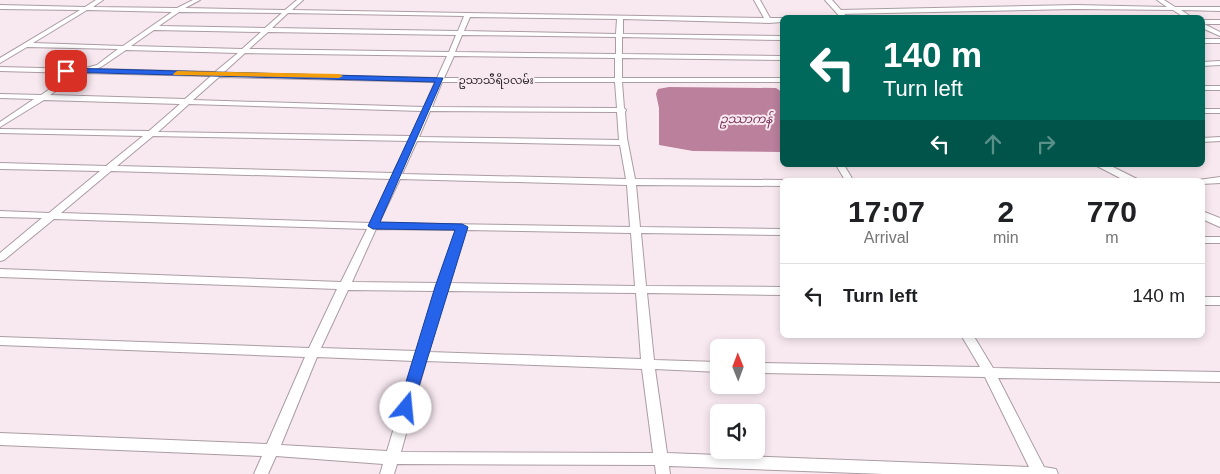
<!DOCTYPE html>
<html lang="en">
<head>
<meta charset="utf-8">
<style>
  body { margin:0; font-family:Arial,"Noto Sans Myanmar",sans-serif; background:#f6f6f6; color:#202124; height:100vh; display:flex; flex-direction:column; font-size:19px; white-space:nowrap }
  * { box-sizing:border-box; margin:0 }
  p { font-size:16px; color:#757577 }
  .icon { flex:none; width:28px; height:28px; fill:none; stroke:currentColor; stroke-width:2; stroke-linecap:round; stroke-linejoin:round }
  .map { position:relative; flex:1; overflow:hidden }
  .details { position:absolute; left:780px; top:178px; width:425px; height:160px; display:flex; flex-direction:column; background:#fff; border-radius:8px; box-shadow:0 2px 8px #0003 }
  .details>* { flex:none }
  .guide { position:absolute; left:780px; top:15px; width:425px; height:152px; border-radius:8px; box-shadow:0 2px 8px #0003; background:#00695c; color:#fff; overflow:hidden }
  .needle { width:32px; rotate:359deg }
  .tools { position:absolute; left:710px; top:339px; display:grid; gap:10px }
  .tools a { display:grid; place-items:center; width:55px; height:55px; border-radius:8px; background:#fff; box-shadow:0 2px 8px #0003; font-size:25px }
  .pin { position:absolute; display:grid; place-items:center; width:42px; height:42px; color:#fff; margin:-21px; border-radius:10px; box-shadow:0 2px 8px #0006 }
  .me { position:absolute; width:55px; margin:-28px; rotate:17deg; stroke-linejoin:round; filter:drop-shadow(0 0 4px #0008) }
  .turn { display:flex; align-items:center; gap:18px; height:105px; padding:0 20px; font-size:22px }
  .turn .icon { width:65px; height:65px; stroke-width:2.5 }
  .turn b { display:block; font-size:35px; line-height:42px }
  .lanes { display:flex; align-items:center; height:48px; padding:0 20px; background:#0003; justify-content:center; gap:25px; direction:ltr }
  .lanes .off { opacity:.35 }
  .eta { display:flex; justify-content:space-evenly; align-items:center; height:85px; text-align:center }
  .eta b { font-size:30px; font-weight:800; line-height:35px }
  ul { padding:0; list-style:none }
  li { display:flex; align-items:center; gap:15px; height:65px; padding:0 20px; border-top:1px solid #e0e0e0 }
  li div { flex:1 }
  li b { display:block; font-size:19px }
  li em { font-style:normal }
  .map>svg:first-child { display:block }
</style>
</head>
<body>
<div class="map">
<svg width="1220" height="474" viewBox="0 0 1220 474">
  <rect width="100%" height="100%" fill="#f8e9f0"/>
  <path fill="#ba809c" d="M 669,87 L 776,88 L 782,92 L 782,152 L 693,151 L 659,145 L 659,108 L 656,94 L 658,89 Z"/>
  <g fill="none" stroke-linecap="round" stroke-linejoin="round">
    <g stroke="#ab9ca3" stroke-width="2">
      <path id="minor" d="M 96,0 L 103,0 L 93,7 L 177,8 L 193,0 L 200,0 L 185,8 L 285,10 L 297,0 L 303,0 L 292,10 L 764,18 L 754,0 L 760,0 L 770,18 L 782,18 L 782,22 L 769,23 L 623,19 L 623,34 L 782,36 L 782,40 L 622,37 L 622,54 L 782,56 L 782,60 L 622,58 L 622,78 L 782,78 L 782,82 L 622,82 L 624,108 L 626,110 L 625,112 L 627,138 L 635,179 L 782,180 L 782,186 L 636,185 L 640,227 L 782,229 L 782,235 L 641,233 L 646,286 L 782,287 L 782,295 L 647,293 L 654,360 L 719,362 L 719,372 L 655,369 L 667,453 L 1029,467 L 985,377 L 756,373 L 756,363 L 980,367 L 961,335 L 973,335 L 993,368 L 1220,372 L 1220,382 L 998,378 L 1044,467 L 1056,469 L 1058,474 L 884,474 L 669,466 L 670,474 L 656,474 L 655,465 L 397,464 L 394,474 L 380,474 L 383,464 L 276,456 L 268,474 L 254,474 L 262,456 L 0,445 L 0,433 L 267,444 L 305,357 L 0,345 L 0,337 L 309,348 L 337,289 L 0,277 L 0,269 L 341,282 L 367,229 L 54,219 L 4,260 L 0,261 L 0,253 L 42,218 L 0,217 L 0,211 L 49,213 L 100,171 L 0,169 L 0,163 L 106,166 L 143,136 L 0,133 L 0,129 L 149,131 L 180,104 L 44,100 L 0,127 L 0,122 L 34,99 L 0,98 L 0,94 L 41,95 L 74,73 L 0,71 L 0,67 L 82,69 L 97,65 L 118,49 L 27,47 L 0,63 L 0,58 L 80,10 L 0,9 L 0,5 L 85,7 ZM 87,10 L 172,12 L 123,46 L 33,43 ZM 179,12 L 282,13 L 265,28 L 159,26 ZM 288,13 L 464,16 L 458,31 L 272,28 ZM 470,17 L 617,19 L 616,34 L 464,31 ZM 154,30 L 261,32 L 242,49 L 131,46 ZM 268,32 L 456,35 L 449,52 L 249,49 ZM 462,35 L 616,37 L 616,54 L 455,52 ZM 126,50 L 238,53 L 215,72 L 95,69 L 101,67 ZM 245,53 L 447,56 L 437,78 L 223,73 ZM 454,56 L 615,58 L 615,78 L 444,78 ZM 83,73 L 211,76 L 185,99 L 50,95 ZM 219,77 L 435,82 L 424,107 L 193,100 ZM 442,82 L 615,82 L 617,108 L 432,107 ZM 189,104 L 422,111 L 411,136 L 158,132 ZM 430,111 L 617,112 L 619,140 L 419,137 ZM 153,136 L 409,141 L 393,173 L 117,166 ZM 417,141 L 620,145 L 626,179 L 402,174 ZM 111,171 L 391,179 L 370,223 L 61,213 ZM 400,179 L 627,185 L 630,227 L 379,223 ZM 376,229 L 456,230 L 438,283 L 352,282 ZM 466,230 L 631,233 L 635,286 L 449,283 ZM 348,290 L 435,291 L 417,351 L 321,348 ZM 446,291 L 636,293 L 641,359 L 429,352 ZM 317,357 L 414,361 L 387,451 L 281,445 ZM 426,361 L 642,369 L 653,453 L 401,452 Z
        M 1157,0 L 1164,0 L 1175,7 L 1220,7 L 1220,11 L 1181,10 L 1193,18 L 1185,18 L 1173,10 L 1076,9 L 839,14 L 836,12 L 839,10 L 1076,5 L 1167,7 Z
        M 1202,20 L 1220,20 L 1220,24 L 1204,24 L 1220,32 L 1220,36 L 1202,28 Z
        M 1202,39 L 1220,39 L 1220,43 L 1202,43 Z
        M 1220,61 L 1220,65 L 1202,66 L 1202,62 Z
        M 1202,86 L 1220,86 L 1220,90 L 1202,90 Z
        M 1202,109 L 1220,109 L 1220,113 L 1202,113 Z
        M 1220,137 L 1220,141 L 1202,142 L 1202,138 Z
        M 836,165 L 844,165 L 853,180 L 845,180 Z
        M 1220,177 L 1220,183 L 1202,184 L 1202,180 L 1198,180 Z
        M 1202,237 L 1220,237 L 1220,243 L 1202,243 Z
        M 1202,297 L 1220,297 L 1220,305 L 1202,305 Z"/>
    </g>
    <g stroke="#ab9ca3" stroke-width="2">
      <path id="tertiary" d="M 825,0 L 832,0 L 848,18 L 841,18 Z
        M 1095,165 L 1109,165 L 1139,180 L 1124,180 Z
        M 1202,211 L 1220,218 L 1220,227 L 1202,219 Z"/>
    </g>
    <use href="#minor" fill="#fff" fill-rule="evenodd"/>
    <use href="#tertiary" fill="#fff" fill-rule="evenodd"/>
  </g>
  <path fill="#2563eb" stroke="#184099" d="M 66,68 L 443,78 L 380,222 L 462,224 L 468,227 L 411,412 L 406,414 L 401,412 L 398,408 L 435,287 L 455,230 L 373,229 L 368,226 L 435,82 L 63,72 L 63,69 Z"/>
  <path fill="#f59e0b" d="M 177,71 L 339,74 L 343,76 L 339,78 L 174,75 L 173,74 Z"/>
  <g text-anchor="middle" stroke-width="4" stroke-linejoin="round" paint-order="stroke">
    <g font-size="11" fill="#1f1a1c" stroke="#f8e9f0">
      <text x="496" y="84">ဥသာသီရိ၁လမ်း</text>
    </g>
    <g font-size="12" font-style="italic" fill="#7b335a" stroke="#f8e9f0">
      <text x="746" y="123">ဥဿာကန်</text>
    </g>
  </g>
</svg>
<div class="tools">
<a><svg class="needle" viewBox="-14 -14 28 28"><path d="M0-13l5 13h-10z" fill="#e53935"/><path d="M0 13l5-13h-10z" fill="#757577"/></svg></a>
<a><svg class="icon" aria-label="sound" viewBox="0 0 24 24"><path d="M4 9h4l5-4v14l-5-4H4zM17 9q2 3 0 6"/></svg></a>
</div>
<div class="pin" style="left:66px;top:71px;background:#d93025"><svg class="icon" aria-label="arrive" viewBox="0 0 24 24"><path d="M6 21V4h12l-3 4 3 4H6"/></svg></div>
<svg class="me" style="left:406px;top:408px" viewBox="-20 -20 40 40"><circle r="19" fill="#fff"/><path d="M0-13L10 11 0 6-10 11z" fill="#2563eb"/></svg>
<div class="guide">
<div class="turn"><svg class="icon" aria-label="left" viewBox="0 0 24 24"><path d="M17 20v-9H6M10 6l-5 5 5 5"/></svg><div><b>140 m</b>Turn left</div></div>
<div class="lanes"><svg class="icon" aria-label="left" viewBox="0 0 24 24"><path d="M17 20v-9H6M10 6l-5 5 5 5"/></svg><svg class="icon off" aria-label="ahead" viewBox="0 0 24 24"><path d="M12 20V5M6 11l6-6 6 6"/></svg><svg class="icon off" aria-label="right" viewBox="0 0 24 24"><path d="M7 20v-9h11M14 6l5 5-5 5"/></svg></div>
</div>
<section class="details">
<div class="eta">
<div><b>17:07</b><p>Arrival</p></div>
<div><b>2</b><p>min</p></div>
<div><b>770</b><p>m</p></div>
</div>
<ul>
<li><svg class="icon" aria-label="left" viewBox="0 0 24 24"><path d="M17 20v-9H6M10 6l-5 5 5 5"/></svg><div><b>Turn left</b></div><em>140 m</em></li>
</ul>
</section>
</div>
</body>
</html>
